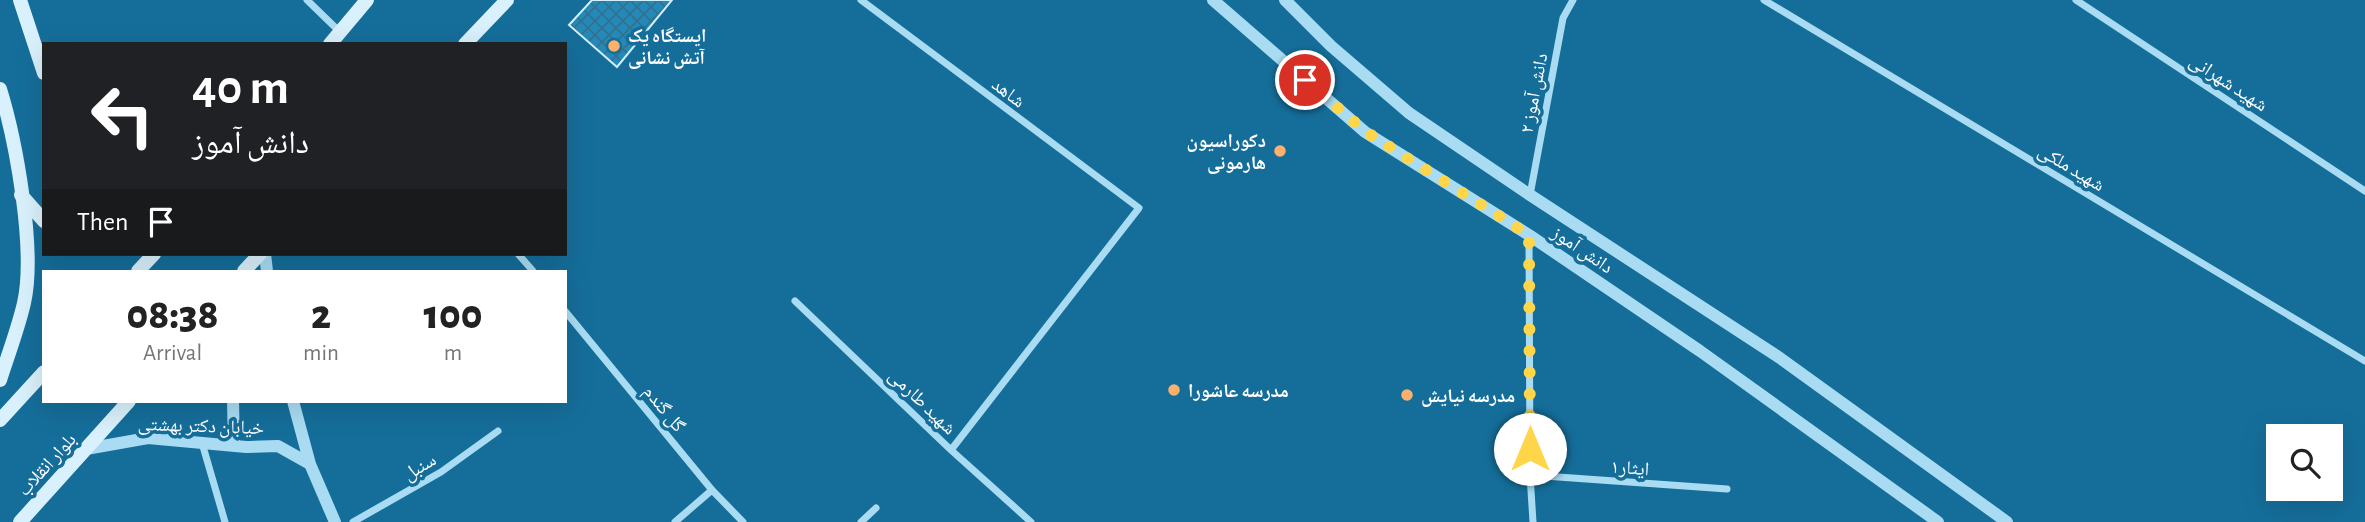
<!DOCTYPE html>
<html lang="en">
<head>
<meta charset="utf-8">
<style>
  body { margin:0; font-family:"Alegreya Sans","Noto Naskh Arabic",sans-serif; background:#f2f2f2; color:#222; height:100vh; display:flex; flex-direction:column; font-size:26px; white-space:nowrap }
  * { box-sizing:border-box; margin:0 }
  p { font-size:23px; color:#767676 }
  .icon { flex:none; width:38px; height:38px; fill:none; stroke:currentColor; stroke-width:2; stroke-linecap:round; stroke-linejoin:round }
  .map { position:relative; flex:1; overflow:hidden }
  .side { position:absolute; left:42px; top:270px; width:525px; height:133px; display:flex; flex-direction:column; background:#fff; border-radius:0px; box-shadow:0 7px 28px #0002 }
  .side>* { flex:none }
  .hud { position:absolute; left:42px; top:42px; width:525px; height:214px; border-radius:0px; box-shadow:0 7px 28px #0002; background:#202124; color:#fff; overflow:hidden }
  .controls { position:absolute; left:2266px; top:424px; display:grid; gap:14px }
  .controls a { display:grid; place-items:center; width:77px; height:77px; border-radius:0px; background:#fff; box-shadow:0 7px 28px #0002; font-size:35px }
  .pin { position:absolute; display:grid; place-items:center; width:60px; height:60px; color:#fff; margin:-30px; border:4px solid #fff; border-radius:50%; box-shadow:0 2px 7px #0007 }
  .me { position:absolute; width:77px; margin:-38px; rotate:0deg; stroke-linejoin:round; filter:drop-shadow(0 0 5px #0008) }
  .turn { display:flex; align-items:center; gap:24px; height:147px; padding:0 35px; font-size:32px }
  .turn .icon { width:91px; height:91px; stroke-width:2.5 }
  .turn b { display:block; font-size:49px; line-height:60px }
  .then { display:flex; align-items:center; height:66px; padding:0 35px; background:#0003; gap:14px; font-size:26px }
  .eta { display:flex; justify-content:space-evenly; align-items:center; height:119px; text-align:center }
  .eta b { font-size:42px; font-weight:800; line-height:49px }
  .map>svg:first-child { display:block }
</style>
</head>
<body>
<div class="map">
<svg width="2365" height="522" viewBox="0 0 2365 522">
  <defs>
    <pattern id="building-cross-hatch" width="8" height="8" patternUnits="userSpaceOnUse" patternTransform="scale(1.75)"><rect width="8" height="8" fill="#2389b9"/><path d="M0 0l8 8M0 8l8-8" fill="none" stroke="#33718d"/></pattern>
  </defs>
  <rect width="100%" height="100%" fill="#156e9a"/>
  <path fill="url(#building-cross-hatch)" stroke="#d1effd" stroke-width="2" d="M 592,0 L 672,0 L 617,67 L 569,25 Z"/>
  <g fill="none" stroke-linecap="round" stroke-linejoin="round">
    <path stroke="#a9dcf3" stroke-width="7" d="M 307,0 L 340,32
      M 861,0 L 1139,208 L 951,450
      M 1764,0 L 2365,361
      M 2076,0 L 2365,191
      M 1530,195 L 1563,18 L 1573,0
      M 1529,236 L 1530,475 L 1533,522
      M 518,254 L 533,271
      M 795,301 L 951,450 L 1031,522
      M 565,311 L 712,490 L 743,522
      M 202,443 L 225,522
      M 1530,475 L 1727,489
      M 353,522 L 441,472 L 498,431
      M 675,522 L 712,490
      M 861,522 L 876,508"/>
    <path stroke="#a9dcf3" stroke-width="12" d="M 1213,0 L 1365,132 L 1529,235 L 1700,351 L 1938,522
      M 1285,0 L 1331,46 L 1409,113 L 1530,195 L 1780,358 L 2007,522
      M 265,254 L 267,271
      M 233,401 L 234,446
      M 293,401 L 310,464 L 335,522
      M 86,449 L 148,438 L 246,447 L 278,446 L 310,464"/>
    <path stroke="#d9f1fc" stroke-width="14" d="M 20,0 L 44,73
      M 330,44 L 367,0
      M 465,44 L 507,0
      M 0,89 C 16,141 36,250 24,303 C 18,329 8,355 0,380
      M 21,195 L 44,221
      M 138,271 L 154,254
      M 244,271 L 260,254
      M 0,420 L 44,372
      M 20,522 L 129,401"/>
  </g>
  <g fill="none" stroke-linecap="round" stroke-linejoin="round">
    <path stroke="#ffd54a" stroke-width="12" stroke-dasharray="0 21.6" d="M 1305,80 L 1366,132 L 1529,235 L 1530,449"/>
  </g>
  <g fill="#ffb16b" stroke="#156e9a" stroke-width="2.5">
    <circle cx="614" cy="46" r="7"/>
    <circle cx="1280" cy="151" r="7"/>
    <circle cx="1174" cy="390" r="7"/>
    <circle cx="1407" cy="395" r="7"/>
  </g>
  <g text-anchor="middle" stroke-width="7" stroke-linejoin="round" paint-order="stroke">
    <g font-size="19" font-weight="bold" fill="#fff" stroke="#156e9a" text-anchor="start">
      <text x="628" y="42">ایستگاه یک<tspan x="628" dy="22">آتش نشانی</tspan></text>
      <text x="1266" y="147" text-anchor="end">دکوراسیون<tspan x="1266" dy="22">هارمونی</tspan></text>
      <text x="1188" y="397">مدرسه عاشورا</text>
      <text x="1421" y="402">مدرسه نیایش</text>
    </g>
    <g font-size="19" fill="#fff" stroke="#156e9a">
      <text transform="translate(2229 82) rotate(33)" y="7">شهید شهرانی</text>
      <text transform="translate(1009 92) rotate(37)" y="7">شاهد</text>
      <text transform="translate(1533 93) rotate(-79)" y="7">دانش آموز ۲</text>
      <text transform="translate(2072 167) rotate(31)" y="7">شهید ملکی</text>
      <text transform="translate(1583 249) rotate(34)" y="7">دانش آموز</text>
      <text transform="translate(923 401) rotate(44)" y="7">شهید طارمی</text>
      <text transform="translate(665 408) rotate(51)" y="7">گل گندم</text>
      <text transform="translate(201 425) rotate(2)" y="7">خیابان دکتر بهشتی</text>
      <text transform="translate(46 464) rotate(-48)" y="7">بلوار انقلاب</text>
      <text transform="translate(419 466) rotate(-31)" y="7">سنبل</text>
      <text transform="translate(1630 467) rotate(4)" y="7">ایثار۱</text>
    </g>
  </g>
</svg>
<div class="controls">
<a><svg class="icon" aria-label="search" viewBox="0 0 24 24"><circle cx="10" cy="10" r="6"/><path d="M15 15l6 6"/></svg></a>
</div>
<div class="pin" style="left:1305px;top:80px;background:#d93025"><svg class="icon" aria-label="arrive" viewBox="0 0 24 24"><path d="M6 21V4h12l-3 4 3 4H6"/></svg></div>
<svg class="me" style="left:1530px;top:449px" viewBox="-20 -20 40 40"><circle r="19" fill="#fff"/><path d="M0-13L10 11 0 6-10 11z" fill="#ffd54a"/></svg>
<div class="hud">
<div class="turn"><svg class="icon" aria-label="left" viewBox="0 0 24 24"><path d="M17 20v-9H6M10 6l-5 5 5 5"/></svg><div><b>40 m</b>دانش آموز</div></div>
<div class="then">Then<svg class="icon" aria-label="arrive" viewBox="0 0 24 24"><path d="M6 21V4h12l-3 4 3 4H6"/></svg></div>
</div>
<section class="side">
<div class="eta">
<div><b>08:38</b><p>Arrival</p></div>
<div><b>2</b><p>min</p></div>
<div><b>100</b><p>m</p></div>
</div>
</section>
</div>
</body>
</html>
